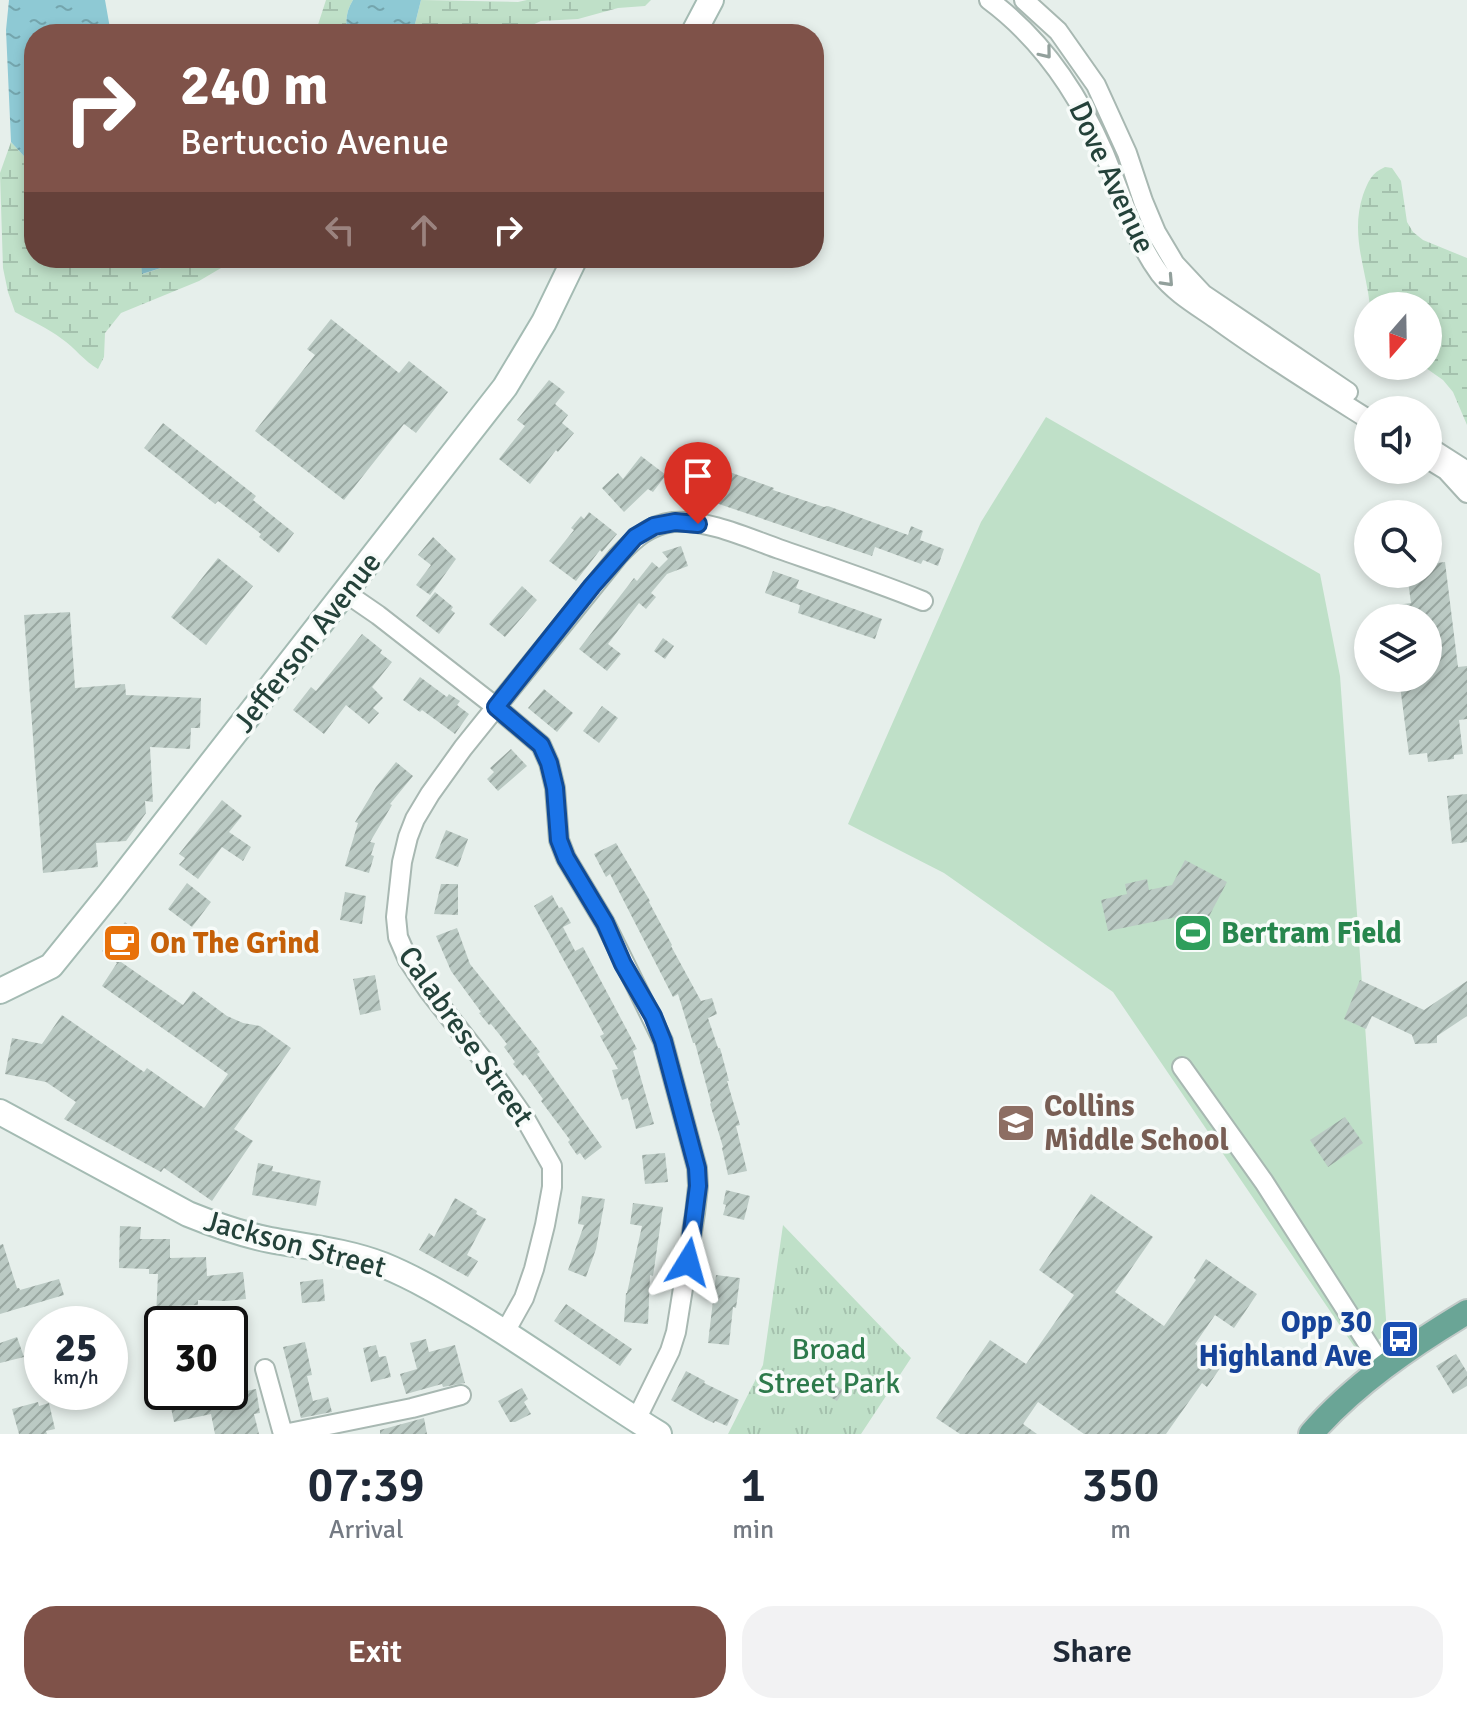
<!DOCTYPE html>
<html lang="en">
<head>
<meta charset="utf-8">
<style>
  body { margin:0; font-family:Signika,sans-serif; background:#f2f2f3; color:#1f2937; height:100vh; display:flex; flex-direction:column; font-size:30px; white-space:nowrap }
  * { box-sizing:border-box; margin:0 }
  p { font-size:26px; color:#747a83 }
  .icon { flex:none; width:44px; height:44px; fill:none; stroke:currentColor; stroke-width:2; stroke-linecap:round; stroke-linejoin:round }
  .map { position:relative; height:1434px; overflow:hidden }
  .drawer { display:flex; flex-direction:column; background:#fff; flex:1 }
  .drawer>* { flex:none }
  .banner { position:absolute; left:24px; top:24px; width:800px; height:244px; border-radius:32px; box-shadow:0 4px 12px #0003; background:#7f5249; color:#fff; overflow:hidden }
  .needle { width:52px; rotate:200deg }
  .fabs { position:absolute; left:1354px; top:292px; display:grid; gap:16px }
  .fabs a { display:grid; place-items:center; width:88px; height:88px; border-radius:50%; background:#fff; box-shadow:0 4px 12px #0003; font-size:40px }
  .speed { position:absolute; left:24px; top:1306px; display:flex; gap:16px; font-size:40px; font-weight:700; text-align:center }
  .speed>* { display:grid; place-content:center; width:104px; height:104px; border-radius:50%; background:#fff; box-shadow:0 4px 12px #0003; line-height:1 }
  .speed small { font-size:20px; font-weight:400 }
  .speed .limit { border:4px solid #111; border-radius:12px; background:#fff; color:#111 }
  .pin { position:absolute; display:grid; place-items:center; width:68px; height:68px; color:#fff; margin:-82px -34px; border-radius:50% 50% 50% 0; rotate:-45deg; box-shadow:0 0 8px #0007 }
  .pin .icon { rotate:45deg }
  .me { position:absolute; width:88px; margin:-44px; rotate:8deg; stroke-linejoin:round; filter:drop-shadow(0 0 6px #0008) }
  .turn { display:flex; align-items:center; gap:28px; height:168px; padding:0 24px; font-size:36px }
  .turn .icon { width:104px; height:104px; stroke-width:2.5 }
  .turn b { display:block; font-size:56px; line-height:68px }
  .lanes { display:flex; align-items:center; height:76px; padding:0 24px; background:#0003; justify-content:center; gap:40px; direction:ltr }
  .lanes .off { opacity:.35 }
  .eta { display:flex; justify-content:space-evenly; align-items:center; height:136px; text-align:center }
  .eta b { font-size:48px; font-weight:600; line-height:56px }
  .primary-button { display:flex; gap:16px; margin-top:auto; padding:16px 24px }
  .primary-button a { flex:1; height:92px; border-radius:32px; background:#7f5249; color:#fff; font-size:32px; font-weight:600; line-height:92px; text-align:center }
  .primary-button a+a { background:#f2f2f3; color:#1f2937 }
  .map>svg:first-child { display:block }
</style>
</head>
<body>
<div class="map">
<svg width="1467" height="1434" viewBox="0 0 1467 1434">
  <defs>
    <pattern id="grass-tufts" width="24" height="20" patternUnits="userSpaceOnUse" patternTransform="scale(2)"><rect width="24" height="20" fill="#bfe0c8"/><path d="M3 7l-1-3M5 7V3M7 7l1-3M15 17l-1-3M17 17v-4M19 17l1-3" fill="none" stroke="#a4c1ad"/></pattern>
    <pattern id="wetland-marsh" width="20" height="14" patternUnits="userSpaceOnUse" patternTransform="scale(2)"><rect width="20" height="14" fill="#bfe0c8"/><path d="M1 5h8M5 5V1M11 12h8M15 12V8" fill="none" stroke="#a4c1ad"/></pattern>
    <pattern id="water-ripples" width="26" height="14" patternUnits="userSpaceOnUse" patternTransform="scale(2)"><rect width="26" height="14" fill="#8ec9d4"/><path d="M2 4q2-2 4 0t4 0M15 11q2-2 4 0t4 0" fill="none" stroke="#74a5ad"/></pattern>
    <pattern id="building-hatch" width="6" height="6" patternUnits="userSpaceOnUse" patternTransform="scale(2)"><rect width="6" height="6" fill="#bbcac4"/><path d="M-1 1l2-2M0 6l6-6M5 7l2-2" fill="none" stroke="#98a6a0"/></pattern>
  </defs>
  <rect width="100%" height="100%" fill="#e6efeb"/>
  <path fill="url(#grass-tufts)" d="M 783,1225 L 911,1358 L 861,1434 L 728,1434 L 763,1365 Z"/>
  <path fill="url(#wetland-marsh)" d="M 326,0 L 353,0 C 346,11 345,22 348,34 L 315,34 Z
    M 421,0 L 518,2 L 527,0 L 651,0 L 645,6 L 618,8 L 578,19 L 541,21 L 513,34 L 415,34 L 415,24 Z
    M 11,142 L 34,167 L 34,258 L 141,258 L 143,274 L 192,258 L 238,258 L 199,281 L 121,313 L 105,333 L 104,357 L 98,369 C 84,361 75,348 62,339 C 48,328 31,321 15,312 L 8,292 L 3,268 L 0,173 Z
    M 1385,167 L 1392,168 L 1401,181 L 1407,222 L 1413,232 L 1423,240 L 1467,258 L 1467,425 L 1453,392 L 1443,380 L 1423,366 L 1428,366 L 1428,306 L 1370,306 C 1366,268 1350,235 1363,195 C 1368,182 1371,173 1385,167 Z"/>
  <path fill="#bfe0c8" d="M 1046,417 L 1320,574 L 1340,676 L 1387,1333 L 1360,1355 L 1113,992 L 944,873 L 848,824 L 981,522 Z"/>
  <path fill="url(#water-ripples)" d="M 9,0 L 105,0 L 111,34 L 34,34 L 34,167 L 11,142 L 6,30 Z
    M 353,0 L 421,0 L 415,24 L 415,34 L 348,34 C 345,22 346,11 353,0 Z
    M 141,258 L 192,258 L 142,274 Z"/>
  <path fill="url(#building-hatch)" d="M 331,319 L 399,373 L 409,361 L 448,392 L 416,433 L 404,424 L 344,500 L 255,431 L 315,355 L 307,349 Z
    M 549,380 L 565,392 L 555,404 L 568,415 L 562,423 L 574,433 L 558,452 L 556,450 L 530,484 L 499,459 L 525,426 L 517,420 Z
    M 163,423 L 256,496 L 253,500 L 294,533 L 279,553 L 259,537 L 261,534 L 218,501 L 215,504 L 144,448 Z
    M 641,456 L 666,475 L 653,492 L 648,489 L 624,512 L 602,488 L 618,473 L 623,479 Z
    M 724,470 L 774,488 L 773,490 L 824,507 L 828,506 L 908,535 L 911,526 L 923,531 L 920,540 L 944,549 L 938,566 L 923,560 L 921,564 L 875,547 L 872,556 L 713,502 Z
    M 589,512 L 617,534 L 602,552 L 600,550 L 576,581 L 549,561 L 574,530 L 571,528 L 581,516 L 584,519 Z
    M 433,537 L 456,559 L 430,595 L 416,585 L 431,565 L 418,555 Z
    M 681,546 L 688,566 L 667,574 L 651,593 L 656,597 L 646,609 L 639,603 L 608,644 L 621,654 L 607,671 L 579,649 L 634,578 L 637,581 L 652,562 L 659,568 L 668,559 L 662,552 Z
    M 1428,556 L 1437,563 L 1445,562 L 1458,667 L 1467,666 L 1467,719 L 1459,720 L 1463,754 L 1454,755 L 1454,759 L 1428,762 L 1427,753 L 1409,755 L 1399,678 L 1428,678 L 1428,618 L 1390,618 L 1389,606 L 1411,603 L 1407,574 L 1428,574 Z
    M 218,558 L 253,586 L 206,645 L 171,617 Z
    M 773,571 L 799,580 L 796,588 L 882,619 L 875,639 L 798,613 L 800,605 L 765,593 Z
    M 522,586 L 537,600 L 505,637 L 489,624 Z
    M 435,592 L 453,607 L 451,610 L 455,613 L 439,634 L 416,616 Z
    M 70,612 L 75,688 L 125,684 L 126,695 L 201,698 L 200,728 L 191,728 L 190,749 L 150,747 L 153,802 L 145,801 L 146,813 L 126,841 L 96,843 L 98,867 L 43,873 L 24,615 Z
    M 362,634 L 382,650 L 380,653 L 392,662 L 372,687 L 383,698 L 373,708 L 379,713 L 369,724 L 346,705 L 324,734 L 293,710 L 311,687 L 316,691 Z
    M 663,638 L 674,646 L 665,659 L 654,651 Z
    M 420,677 L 447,697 L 449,694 L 460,701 L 457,705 L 469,714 L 455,734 L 422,710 L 420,712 L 403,700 Z
    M 544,689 L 573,713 L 557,732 L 528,708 Z
    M 602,706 L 618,718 L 599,743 L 583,731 Z
    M 511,749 L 527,766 L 498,791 L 487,779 L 494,772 L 490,768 Z
    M 396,762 L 413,776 L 390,804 L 392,805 L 370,842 L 375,843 L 371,855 L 374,856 L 369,873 L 345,866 L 358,823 L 355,822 L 376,787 Z
    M 1467,794 L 1467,842 L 1452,844 L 1447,796 Z
    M 222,800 L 242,816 L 229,832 L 251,847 L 243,861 L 222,847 L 198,879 L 179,865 L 185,858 L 179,854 Z
    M 446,830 L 468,839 L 458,867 L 435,858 Z
    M 616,843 L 650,901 L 649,902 L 672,945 L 671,946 L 701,1001 L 712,998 L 717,1014 L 708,1018 L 718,1048 L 720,1048 L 729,1081 L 727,1081 L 740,1125 L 736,1126 L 747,1171 L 728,1175 L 722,1148 L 723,1147 L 710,1104 L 711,1103 L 695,1043 L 693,1043 L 678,994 L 673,997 L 610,874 L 606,877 L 594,854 Z
    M 1185,860 L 1227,882 L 1203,928 L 1182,916 L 1108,931 L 1101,900 L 1127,894 L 1125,884 L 1147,879 L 1149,890 L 1172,885 Z
    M 187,883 L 211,902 L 192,927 L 168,909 Z
    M 441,884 L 458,884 L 458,915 L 434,914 Z
    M 345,892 L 366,896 L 362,924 L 340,920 Z
    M 552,895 L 559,908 L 562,907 L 571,923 L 563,927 L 575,951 L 583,947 L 637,1049 L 633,1051 L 654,1124 L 636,1129 L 628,1098 L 622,1100 L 617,1086 L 612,1070 L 618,1069 L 600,1036 L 604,1034 L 534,906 Z
    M 125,922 L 141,935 L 121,962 L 183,1005 L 193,991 L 227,1016 L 243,1023 L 260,1026 L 291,1048 L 234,1129 L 253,1141 L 212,1201 L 164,1168 L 161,1172 L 64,1119 L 76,1102 L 46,1082 L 5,1074 L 12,1038 L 42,1044 L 62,1015 L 144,1072 L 147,1068 L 204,1108 L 228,1074 L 102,986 L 117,963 L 102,951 Z
    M 457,928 L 470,964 L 540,1052 L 537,1054 L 602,1147 L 585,1160 L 580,1153 L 577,1155 L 568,1142 L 570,1140 L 541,1101 L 543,1099 L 525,1074 L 523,1076 L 513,1064 L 515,1062 L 504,1047 L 507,1044 L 491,1024 L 489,1025 L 479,1013 L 481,1012 L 451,971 L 436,936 Z
    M 375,975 L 381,1010 L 360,1015 L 353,979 Z
    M 1360,980 L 1424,1010 L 1467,981 L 1467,1016 L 1437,1036 L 1437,1043 L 1415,1044 L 1412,1035 L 1372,1016 L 1366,1029 L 1344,1019 Z
    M 1345,1117 L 1363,1143 L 1328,1167 L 1310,1140 Z
    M 665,1153 L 668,1182 L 645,1184 L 642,1155 Z
    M 258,1163 L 273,1166 L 272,1171 L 321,1181 L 316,1206 L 252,1195 Z
    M 726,1190 L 750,1196 L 744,1220 L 723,1215 L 726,1205 L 723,1204 Z
    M 1091,1194 L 1153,1237 L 1115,1292 L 1164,1326 L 1196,1280 L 1194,1278 L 1206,1259 L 1257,1294 L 1234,1328 L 1215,1315 L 1195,1344 L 1223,1364 L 1207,1387 L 1202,1383 L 1166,1434 L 1084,1434 L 1038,1402 L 1023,1424 L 1037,1434 L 960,1434 L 936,1418 L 990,1340 L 1026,1364 L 1074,1295 L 1039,1270 Z
    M 582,1196 L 605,1199 L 596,1249 L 586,1277 L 568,1270 L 584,1225 L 578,1224 Z
    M 455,1198 L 477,1211 L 476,1214 L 486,1219 L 467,1255 L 478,1261 L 468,1277 L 419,1250 L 429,1233 L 434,1237 Z
    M 633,1203 L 663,1207 L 653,1276 L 650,1275 L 648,1324 L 624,1322 L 626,1293 L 627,1293 L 642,1226 L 630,1224 Z
    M 120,1226 L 141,1227 L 140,1239 L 170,1239 L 170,1258 L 206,1257 L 207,1276 L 243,1272 L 246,1299 L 226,1301 L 198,1300 L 198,1305 L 171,1306 L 171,1316 L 156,1316 L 158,1274 L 149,1274 L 149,1269 L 119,1268 Z
    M 3,1244 L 17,1288 L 19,1288 L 20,1290 L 59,1279 L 64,1295 L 0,1314 L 0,1245 Z
    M 716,1275 L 740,1278 L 736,1308 L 733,1307 L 729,1345 L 708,1343 Z
    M 323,1279 L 325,1301 L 302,1303 L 300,1282 Z
    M 566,1304 L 632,1349 L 620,1366 L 554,1321 Z
    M 17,1337 L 24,1357 L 0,1363 L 0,1343 Z
    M 426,1339 L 429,1352 L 455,1345 L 465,1383 L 443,1387 L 442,1384 L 406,1394 L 400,1374 L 417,1369 L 410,1343 Z
    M 305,1342 L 312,1375 L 307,1376 L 313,1401 L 328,1397 L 332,1412 L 301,1418 L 283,1347 Z
    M 376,1345 L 379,1357 L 386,1356 L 391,1377 L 371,1382 L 363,1348 Z
    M 1456,1354 L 1467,1372 L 1467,1386 L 1453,1394 L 1436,1366 Z
    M 686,1371 L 705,1381 L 704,1383 L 739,1400 L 727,1426 L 715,1421 L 714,1423 L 707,1420 L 671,1400 Z
    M 831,1383 L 844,1390 L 837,1401 L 825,1394 Z
    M 522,1388 L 528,1399 L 524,1402 L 531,1414 L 515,1422 L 510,1422 L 498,1401 Z
    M 256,1389 L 260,1413 L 254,1414 L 259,1434 L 215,1434 L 211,1414 L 174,1422 L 170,1403 L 200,1397 L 201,1400 Z
    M 38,1402 L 39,1406 L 49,1403 L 55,1429 L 46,1431 L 47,1434 L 19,1434 L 12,1409 Z
    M 424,1418 L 427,1434 L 380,1434 L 380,1430 Z"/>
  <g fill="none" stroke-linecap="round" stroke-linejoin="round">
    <g stroke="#a8b8b2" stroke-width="22">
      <path id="street" d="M 989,0 C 1043,40 1078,93 1104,153 C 1121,194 1133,237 1160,274 C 1175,293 1196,305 1216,319 C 1265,355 1317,387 1368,419
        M 1024,0 L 1058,31 L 1096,85 L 1127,153 L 1143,201 L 1156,232 L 1175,264 L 1203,294 L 1348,392
        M 1428,446 L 1467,471
        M 1428,459 L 1446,470 L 1467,493
        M 346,593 L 378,615 L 496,707 L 618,556 C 634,539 649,525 673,522 C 707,519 748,538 779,549 C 828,566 876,582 923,601
        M 1182,1067 L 1264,1182 L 1384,1369
        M 505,1332 L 524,1298 L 534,1269 L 545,1225 L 552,1187 L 552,1166 L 526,1120 L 491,1070 L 428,990 L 408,960 L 398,937 L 396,917 L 402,862 L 408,837 L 415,819 L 430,794 L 463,748 L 496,707 L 541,745 L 549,763 L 555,788 L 559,840 L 566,858 L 605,923 L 663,1041 L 697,1168 L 698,1186 L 695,1213 L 676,1332 L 670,1351 L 636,1420
        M 265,1369 L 283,1434
        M 284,1434 L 412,1408 L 461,1395"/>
    </g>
    <g stroke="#a4bbb3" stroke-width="28">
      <path id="secondary" d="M 693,34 L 711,0
        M 0,991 L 51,966 L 110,893 L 505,387 L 544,322 L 575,258
        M 0,1112 L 188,1214 C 215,1225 241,1234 270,1240 C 308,1247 347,1251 383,1265 C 415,1278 445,1296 475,1314 C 538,1352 597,1396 659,1434"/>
    </g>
    <g stroke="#c2cac8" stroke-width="28">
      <path id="primary" d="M 1311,1434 C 1353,1385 1412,1345 1467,1312"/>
    </g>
    <use href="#street" stroke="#fff" stroke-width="18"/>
    <use href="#secondary" stroke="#fff" stroke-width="24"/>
    <use href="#primary" stroke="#6aa596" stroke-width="24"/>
  </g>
  <defs><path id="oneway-chevron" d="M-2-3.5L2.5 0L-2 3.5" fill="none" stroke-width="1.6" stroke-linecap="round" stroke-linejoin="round" transform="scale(2)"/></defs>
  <g stroke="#92a09c">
    <use href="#oneway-chevron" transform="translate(1046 53) rotate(51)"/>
    <use href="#oneway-chevron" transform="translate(1168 281) rotate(47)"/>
  </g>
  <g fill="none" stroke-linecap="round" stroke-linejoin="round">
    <g stroke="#114b97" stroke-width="20">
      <path id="route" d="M 688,1262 L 698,1186 L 697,1168 L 663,1041 L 653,1016 L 623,964 L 605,923 L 566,858 L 559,840 L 555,788 L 549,763 L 541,745 L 496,707 L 592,586 L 635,537 L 654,526 L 675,522 L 698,524"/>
    </g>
    <use href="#route" stroke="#1a73e8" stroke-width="14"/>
  </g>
  <defs>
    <g id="stadium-square" transform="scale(2)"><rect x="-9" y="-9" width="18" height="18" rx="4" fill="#2e9e5b" stroke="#f7fbf9"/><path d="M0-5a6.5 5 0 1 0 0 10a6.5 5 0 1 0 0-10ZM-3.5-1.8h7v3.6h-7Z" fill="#fff"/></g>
    <g id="cafe-square" transform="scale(2)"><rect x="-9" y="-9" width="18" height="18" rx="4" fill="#e8710a" stroke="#f7fbf9"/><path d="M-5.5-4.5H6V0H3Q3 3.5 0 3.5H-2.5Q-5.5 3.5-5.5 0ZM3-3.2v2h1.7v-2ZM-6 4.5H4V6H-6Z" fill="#fff"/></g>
    <g id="school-square" transform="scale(2)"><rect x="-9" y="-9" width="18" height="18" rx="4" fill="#8d6e63" stroke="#f7fbf9"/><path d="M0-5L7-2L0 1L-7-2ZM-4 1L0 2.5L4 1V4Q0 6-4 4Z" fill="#fff"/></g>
    <g id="bus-square" transform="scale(2)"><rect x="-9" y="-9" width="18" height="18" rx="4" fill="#1a4fb4" stroke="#f7fbf9"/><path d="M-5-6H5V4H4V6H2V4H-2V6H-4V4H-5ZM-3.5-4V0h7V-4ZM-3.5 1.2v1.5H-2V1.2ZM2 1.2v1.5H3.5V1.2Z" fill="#fff"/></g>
  </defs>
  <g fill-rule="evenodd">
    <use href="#stadium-square" x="1193" y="933"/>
    <use href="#cafe-square" x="122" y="943"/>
    <use href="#school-square" x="1016" y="1123"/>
    <use href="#bus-square" x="1400" y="1339"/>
  </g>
  <g text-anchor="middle" stroke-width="7" stroke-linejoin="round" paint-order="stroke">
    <g font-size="30" fill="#24423a" stroke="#f7fbf9">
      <text transform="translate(1112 177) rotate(65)" y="10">Dove Avenue</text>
      <text transform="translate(307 642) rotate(-52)" y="10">Jefferson Avenue</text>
      <text transform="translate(466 1036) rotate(55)" y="10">Calabrese Street</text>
      <text transform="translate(295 1244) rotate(15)" y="10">Jackson Street</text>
    </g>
    <g font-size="30" font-weight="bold" fill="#27864d" stroke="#f7fbf9" text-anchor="start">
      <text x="1221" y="943">Bertram Field</text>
    </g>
    <g font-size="30" font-weight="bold" fill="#c56008" stroke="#f7fbf9" text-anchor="start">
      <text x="150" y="953">On The Grind</text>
    </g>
    <g font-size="30" font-weight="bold" fill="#785e54" stroke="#f7fbf9" text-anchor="start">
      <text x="1044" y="1116">Collins<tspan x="1044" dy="34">Middle School</tspan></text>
    </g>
    <g font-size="30" font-weight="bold" fill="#164399" stroke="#f7fbf9" text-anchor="end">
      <text x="1372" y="1332">Opp 30<tspan x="1372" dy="34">Highland Ave</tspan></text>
    </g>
    <g font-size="30" fill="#2d7a4b" stroke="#f7fbf9">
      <text x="829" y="1359">Broad<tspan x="829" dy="34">Street Park</tspan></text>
    </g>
  </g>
</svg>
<div class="fabs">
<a><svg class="needle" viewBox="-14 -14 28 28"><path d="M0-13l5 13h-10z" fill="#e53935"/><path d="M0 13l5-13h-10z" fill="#747a83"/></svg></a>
<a><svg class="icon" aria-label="sound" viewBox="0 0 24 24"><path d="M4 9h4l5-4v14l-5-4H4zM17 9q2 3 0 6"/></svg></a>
<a><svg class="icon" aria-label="search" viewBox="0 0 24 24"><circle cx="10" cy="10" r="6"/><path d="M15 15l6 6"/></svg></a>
<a><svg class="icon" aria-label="layers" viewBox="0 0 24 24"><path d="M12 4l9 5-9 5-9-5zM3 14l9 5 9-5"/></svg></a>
</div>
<div class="speed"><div>25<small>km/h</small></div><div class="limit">30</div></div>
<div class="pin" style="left:698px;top:524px;background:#d93025"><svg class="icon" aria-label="arrive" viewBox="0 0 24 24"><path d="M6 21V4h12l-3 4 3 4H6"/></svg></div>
<svg class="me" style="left:688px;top:1262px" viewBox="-20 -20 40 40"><path d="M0-17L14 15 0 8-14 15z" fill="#1a73e8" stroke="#fff" stroke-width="4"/></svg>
<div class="banner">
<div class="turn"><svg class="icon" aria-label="right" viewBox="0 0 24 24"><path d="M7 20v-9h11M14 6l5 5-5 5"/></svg><div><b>240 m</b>Bertuccio Avenue</div></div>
<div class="lanes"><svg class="icon off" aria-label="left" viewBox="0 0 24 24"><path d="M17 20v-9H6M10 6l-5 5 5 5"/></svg><svg class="icon off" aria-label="ahead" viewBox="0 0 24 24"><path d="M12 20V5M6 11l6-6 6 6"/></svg><svg class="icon" aria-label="right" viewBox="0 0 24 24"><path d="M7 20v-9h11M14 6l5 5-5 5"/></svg></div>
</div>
</div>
<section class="drawer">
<div class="eta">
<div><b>07:39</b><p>Arrival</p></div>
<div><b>1</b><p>min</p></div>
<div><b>350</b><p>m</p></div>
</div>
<div class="primary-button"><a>Exit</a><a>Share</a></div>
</section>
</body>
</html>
